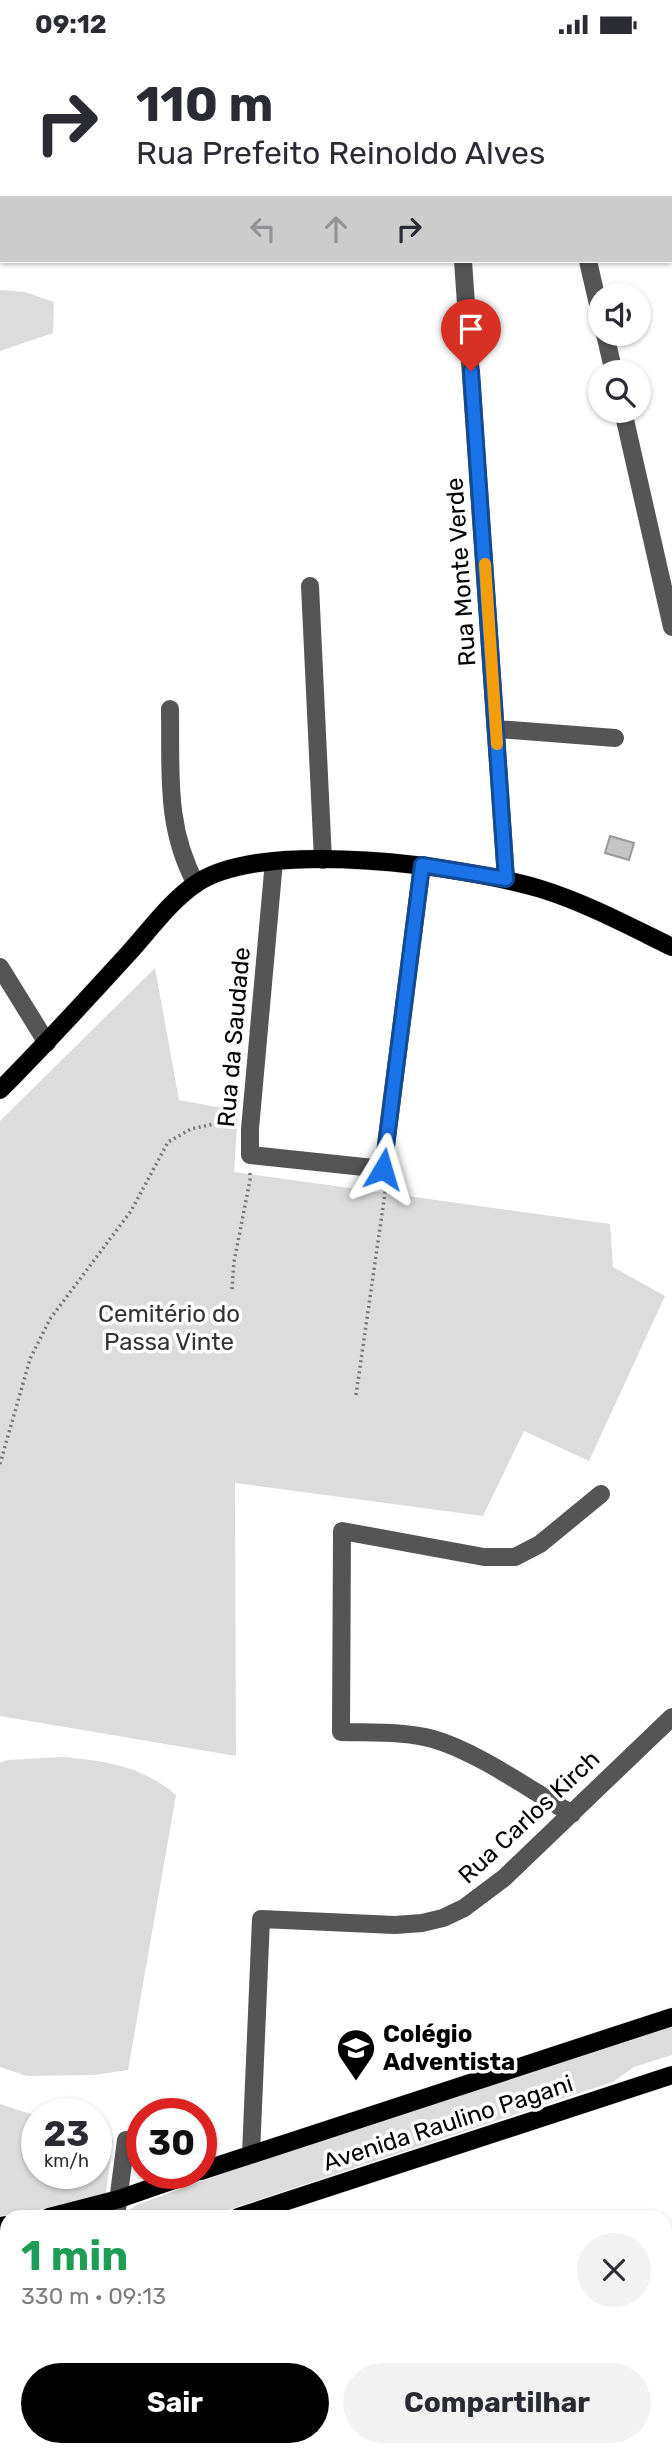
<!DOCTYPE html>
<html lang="pt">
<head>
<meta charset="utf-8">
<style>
  body { margin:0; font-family:Rubik,sans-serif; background:#f2f2f3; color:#2b2b33; height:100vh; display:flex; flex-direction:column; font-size:26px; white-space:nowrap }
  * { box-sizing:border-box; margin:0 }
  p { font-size:23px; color:#7c7c81 }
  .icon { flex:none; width:38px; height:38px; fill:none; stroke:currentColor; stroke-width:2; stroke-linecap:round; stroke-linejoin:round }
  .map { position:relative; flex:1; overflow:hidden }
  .details { position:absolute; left:0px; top:2161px; width:672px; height:247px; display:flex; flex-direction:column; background:#fff; border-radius:21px 21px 0 0; box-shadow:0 2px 5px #0004 }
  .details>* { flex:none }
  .hud { position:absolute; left:0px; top:0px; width:672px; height:214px; box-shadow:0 2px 5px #0004; background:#fff; color:#2b2b33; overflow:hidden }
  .fabs { position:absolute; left:588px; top:234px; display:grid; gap:14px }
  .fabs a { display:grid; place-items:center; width:63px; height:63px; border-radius:50%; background:#fff; box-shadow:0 2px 5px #0004; font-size:35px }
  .speed { position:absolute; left:21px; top:2049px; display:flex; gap:14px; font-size:35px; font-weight:700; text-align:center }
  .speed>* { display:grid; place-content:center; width:91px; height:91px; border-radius:50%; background:#fff; box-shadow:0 2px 5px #0004; line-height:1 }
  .speed small { font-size:18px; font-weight:400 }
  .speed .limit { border:10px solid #d22; background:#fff; color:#111 }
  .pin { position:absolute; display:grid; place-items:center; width:60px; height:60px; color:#fff; margin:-72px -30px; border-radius:50% 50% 50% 0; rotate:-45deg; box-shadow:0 0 7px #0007 }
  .pin .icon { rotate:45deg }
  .me { position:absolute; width:77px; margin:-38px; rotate:7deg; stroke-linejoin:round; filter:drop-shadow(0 0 5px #0008) }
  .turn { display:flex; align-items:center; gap:24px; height:147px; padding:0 21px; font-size:32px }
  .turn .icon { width:91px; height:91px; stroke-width:2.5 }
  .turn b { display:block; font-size:49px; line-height:60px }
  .lanes { display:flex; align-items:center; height:66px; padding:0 21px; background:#0003; justify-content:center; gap:35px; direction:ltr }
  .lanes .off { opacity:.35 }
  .round { display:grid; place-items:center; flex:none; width:74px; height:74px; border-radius:37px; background:#f2f2f3 }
  .headline { display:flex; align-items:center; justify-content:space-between; height:119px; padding:0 21px }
  h1 { font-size:42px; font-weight:700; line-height:52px; color:#1e9e55 }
  .primary-button { display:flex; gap:14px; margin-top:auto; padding:14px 21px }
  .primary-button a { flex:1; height:80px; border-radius:42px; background:#000; color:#fff; font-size:28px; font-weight:700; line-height:80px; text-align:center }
  .primary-button a+a { background:#f2f2f3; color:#2b2b33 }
  .status { display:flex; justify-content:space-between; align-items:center; height:49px; padding:0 35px; background:#fff; direction:ltr }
  .status svg { height:19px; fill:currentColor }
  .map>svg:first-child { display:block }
</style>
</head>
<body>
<div class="status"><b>09:12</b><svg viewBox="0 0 49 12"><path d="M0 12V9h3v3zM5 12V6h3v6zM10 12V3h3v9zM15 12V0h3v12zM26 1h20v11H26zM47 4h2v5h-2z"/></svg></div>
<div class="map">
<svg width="672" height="2407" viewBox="0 0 672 2407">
  <rect width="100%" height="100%" fill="#fff"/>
  <path fill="#dcdcdc" d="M 0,241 L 25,243 L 54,253 L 53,284 L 0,302 Z
    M 155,919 L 179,1051 L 238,1062 L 234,1123 L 610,1175 L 613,1218 L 665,1247 L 589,1412 L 524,1382 L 483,1467 L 235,1434 L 236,1707 L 0,1667 L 0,1072 Z
    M 63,1708 C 106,1712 142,1717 176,1746 L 128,2021 L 94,2026 L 27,2027 L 0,2018 L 0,1714 L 8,1711 Z
    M 672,1978 L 672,2006 L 634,2018 L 613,2033 L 207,2168 L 125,2168 L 129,2161 L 136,2156 L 315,2092 Z
    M 0,2055 L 37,2067 L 37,2124 L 96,2124 L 96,2086 L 113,2091 L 105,2150 L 0,2167 Z"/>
  <path fill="#c4c4c4" stroke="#999" stroke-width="2" d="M 610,787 L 634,794 L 629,811 L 605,804 Z"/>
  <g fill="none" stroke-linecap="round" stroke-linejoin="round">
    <g stroke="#dbdbdb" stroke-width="19">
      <path id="major" d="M 0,1041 C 44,997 85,952 127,906 C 149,882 170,852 197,834 C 264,789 465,817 541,840 C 586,854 629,877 672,898
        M 201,2122 L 672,1968
        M 49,2168 L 119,2150 L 194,2124
        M 238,2168 L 672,2026
        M 0,2177 L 7,2176
        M 0,2232 L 7,2231"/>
    </g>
    <path stroke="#777" stroke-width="3.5" stroke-dasharray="2 3.5" stroke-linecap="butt" d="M 232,1240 L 234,1213 L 250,1131 L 250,1121
      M 356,1346 L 386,1137
      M 0,1415 L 30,1310 L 50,1270 L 131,1162 L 168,1093 L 191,1080 L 214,1075 L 235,1075"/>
    <path stroke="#555" stroke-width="18" d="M 539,0 L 539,2
      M 646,2 L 653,0
      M 670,176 L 672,175
      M 463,212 L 506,830
      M 588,212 L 600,264
      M 605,285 L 614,324
      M 623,362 L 672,578
      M 310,537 L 323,811
      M 170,660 C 171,723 165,778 196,835
      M 497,680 L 615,689
      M 274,812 L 250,1080 L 250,1106 L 383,1120 L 422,816
      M 0,918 L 47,994
      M 572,1765 C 532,1742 476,1702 433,1690 C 404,1682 372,1684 341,1683 L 342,1482 L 484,1508 L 515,1508 L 540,1495 L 601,1445
      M 251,2105 L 261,1870 L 395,1876 L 422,1874 L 443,1869 L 464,1859 L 504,1829 L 672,1668
      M 116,2168 L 126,2091
      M 531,2401 L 585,2407
      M 0,2405 L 11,2407
      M 73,2407 L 74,2401"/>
    <use href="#major" stroke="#000" stroke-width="18"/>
  </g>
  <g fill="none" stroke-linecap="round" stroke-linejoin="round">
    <g stroke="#114b97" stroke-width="18">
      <path id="route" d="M 383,1120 L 422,816 L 506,830 L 471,322"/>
    </g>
    <use href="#route" stroke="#1a73e8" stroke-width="12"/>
    <path stroke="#f59e0b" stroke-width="12" d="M 485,515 L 497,695"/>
  </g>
  <defs>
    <g id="school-pin" transform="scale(2.0125)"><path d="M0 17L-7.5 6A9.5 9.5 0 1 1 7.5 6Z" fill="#000" stroke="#fff"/><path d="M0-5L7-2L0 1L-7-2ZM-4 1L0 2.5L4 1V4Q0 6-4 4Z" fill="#fff"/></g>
  </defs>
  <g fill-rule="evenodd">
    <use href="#school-pin" x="356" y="1999"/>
  </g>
  <g text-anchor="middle" stroke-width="7" stroke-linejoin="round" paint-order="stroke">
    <g font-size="24" fill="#000" stroke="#fff">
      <text transform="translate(461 523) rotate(-94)" y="8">Rua Monte Verde</text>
      <text transform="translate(234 988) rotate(-85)" y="8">Rua da Saudade</text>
      <text transform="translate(529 1768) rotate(-43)" y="8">Rua Carlos Kirch</text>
      <text transform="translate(448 2074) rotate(-18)" y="8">Avenida Raulino Pagani</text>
    </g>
    <g font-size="24" fill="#333" stroke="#fff">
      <text x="169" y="1273">Cemitério do<tspan x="169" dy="28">Passa Vinte</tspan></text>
    </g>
    <g font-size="24" font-weight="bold" fill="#000" stroke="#fff" text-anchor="start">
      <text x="383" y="1993">Colégio<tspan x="383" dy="28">Adventista</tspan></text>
    </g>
  </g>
</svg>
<div class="fabs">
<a><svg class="icon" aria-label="sound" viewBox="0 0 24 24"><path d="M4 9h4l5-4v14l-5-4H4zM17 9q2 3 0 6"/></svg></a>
<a><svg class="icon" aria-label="search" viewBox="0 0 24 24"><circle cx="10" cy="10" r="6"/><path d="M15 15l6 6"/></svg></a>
</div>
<div class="speed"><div>23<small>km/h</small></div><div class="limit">30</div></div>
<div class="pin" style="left:471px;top:322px;background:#d93025"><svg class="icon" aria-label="arrive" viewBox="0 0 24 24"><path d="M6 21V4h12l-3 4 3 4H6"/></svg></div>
<svg class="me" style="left:383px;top:1120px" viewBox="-20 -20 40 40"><path d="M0-17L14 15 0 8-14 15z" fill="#1a73e8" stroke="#fff" stroke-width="4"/></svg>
<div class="hud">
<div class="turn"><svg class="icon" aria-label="right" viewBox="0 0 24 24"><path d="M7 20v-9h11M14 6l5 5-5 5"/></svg><div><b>110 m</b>Rua Prefeito Reinoldo Alves</div></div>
<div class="lanes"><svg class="icon off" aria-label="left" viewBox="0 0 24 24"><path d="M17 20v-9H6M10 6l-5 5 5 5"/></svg><svg class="icon off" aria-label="ahead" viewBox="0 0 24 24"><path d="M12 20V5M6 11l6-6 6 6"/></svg><svg class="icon" aria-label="right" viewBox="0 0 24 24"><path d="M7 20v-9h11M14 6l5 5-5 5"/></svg></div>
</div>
<section class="details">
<div class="headline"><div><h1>1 min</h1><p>330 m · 09:13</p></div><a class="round"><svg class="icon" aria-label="close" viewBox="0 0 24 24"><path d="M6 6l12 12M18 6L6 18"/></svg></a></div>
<div class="primary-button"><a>Sair</a><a>Compartilhar</a></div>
</section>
</div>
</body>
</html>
